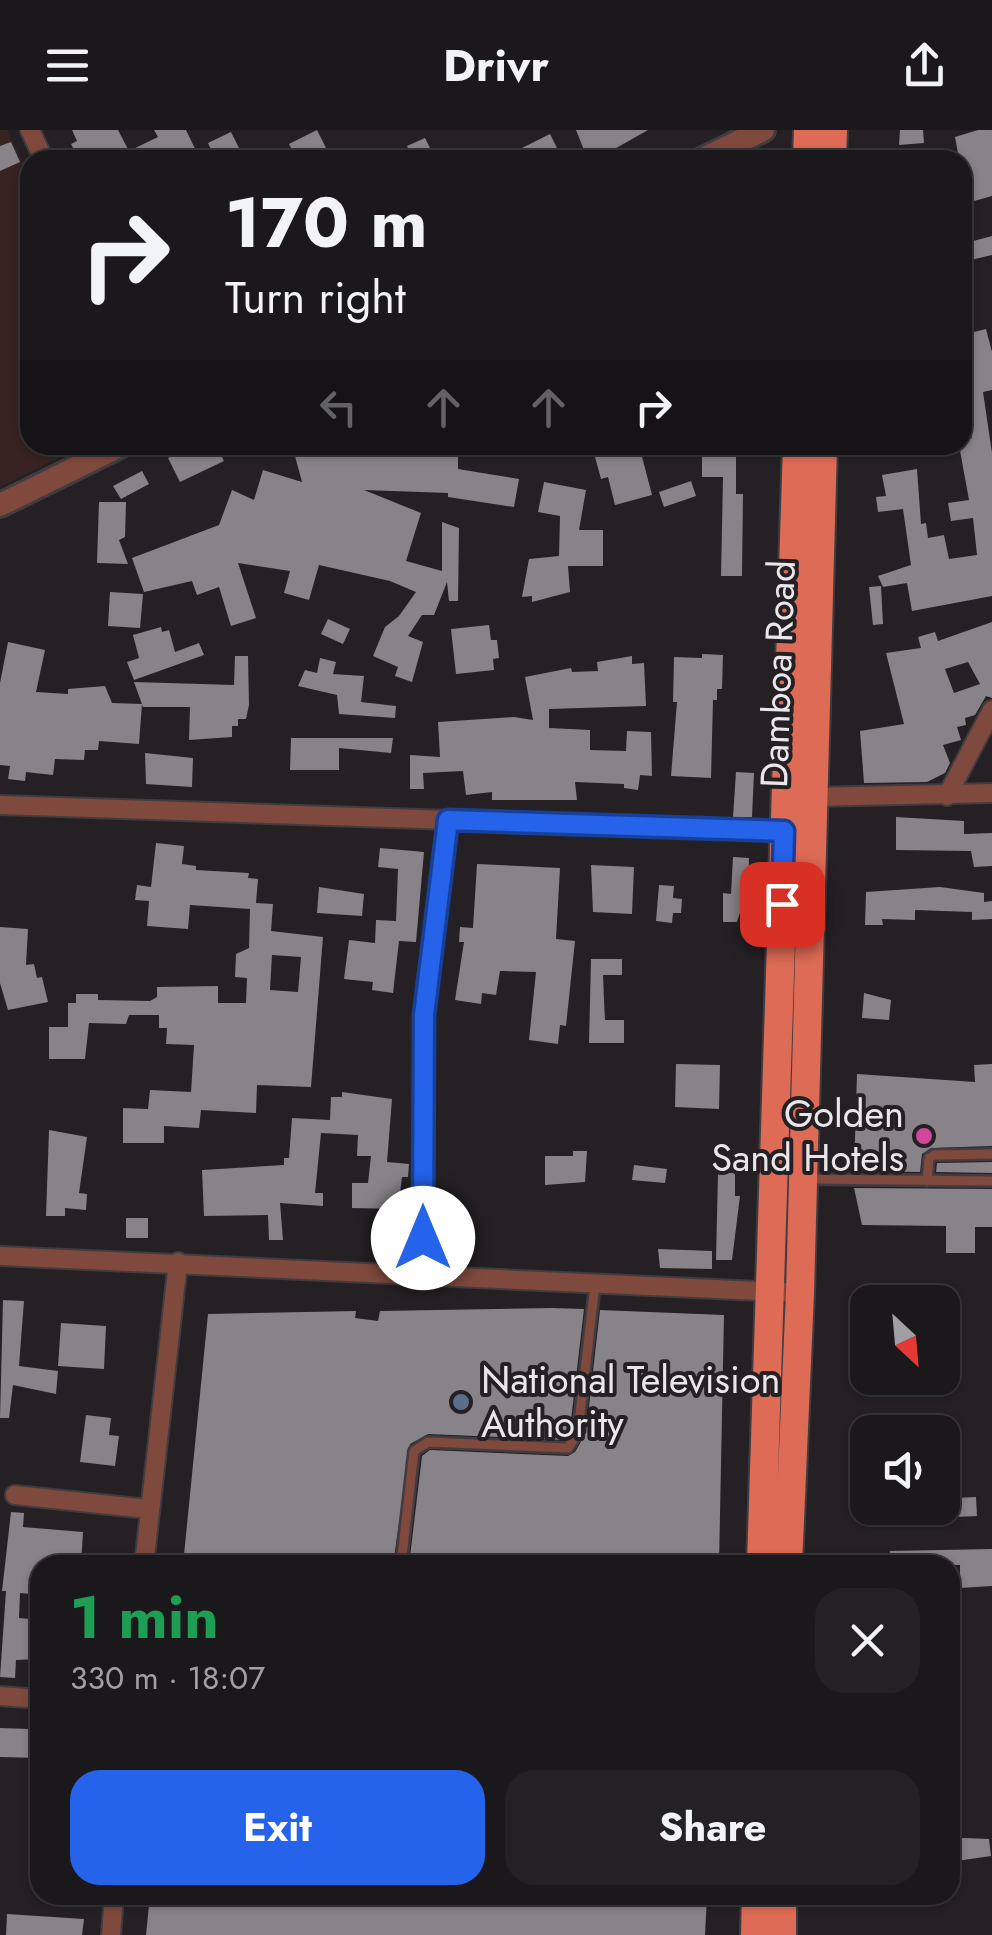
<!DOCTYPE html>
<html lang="en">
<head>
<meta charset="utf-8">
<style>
  body { margin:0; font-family:Jost,sans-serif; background:#242124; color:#f1f3f6; height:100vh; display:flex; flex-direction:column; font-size:38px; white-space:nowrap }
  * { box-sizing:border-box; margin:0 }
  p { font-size:32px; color:#a0a0a3 }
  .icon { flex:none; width:55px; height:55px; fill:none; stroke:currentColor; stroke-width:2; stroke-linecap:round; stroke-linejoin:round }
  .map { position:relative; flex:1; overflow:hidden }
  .details { position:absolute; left:30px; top:1425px; width:930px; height:350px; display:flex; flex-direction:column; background:#1b181b; border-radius:30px; box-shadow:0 2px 8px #0004,0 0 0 2px #39373a }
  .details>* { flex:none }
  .hud { position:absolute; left:20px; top:20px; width:952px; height:305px; border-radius:30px; box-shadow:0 2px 8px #0004,0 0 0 2px #39373a; background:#1b181b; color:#f1f3f6; overflow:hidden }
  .needle { width:65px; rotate:154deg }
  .buttons { position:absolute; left:850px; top:1155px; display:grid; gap:20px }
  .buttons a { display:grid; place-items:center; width:110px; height:110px; border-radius:20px; background:#1b181b; box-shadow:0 2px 8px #0004,0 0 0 2px #39373a; font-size:50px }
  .pin { position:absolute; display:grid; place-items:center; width:85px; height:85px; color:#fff; margin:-42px; border-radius:20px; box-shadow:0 5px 15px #0006 }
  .me { position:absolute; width:110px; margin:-55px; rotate:0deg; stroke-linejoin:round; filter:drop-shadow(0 0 8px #0008) }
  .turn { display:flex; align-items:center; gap:35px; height:210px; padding:0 40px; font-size:45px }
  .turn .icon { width:130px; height:130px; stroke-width:2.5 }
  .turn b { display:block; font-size:70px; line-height:85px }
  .lanes { display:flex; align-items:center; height:95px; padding:0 40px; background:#0003; justify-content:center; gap:50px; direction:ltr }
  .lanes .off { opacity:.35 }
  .round { display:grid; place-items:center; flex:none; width:105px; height:105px; border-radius:30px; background:#242124 }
  .head { display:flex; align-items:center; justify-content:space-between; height:170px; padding:0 40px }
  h1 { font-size:60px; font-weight:700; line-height:75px; color:#1e9e55 }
  .action { display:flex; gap:20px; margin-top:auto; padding:20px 40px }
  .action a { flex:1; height:115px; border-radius:30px; background:#2563eb; color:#fff; font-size:40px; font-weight:700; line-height:115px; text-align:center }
  .action a+a { background:#242124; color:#f1f3f6 }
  header { display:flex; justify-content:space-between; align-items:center; height:130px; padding:0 40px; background:#1b181b; font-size:45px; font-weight:700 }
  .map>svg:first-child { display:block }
</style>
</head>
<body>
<header><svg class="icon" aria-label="menu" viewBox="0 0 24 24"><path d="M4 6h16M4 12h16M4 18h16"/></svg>Drivr<svg class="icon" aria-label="share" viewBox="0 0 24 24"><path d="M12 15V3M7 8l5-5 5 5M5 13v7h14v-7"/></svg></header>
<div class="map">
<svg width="992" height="1805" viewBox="0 0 992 1805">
  <rect width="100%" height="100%" fill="#242024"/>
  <path fill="#372321" d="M 0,0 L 7,0 L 30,47 L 30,315 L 84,315 L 0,357 Z"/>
  <path fill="#878388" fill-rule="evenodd" d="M 72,0 L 118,0 L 129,21 L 158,7 L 154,0 L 186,0 L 198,25 L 187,30 L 79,30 L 71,14 L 77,11 Z
    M 317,0 L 332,30 L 297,30 L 289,14 Z
    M 576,0 L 648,0 L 595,30 L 588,30 Z
    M 900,0 L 923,0 L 924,13 L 899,15 Z
    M 978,0 L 992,0 L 992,66 L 967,73 L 955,7 Z
    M 231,2 L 241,22 L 216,30 L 208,13 Z
    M 550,4 L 563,30 L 548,30 L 546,26 L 498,30 Z
    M 425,8 L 436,30 L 414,30 L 407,16 Z
    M 11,12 L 20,32 L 0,41 L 0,16 Z
    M 992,106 L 992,125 L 962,132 L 962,114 Z
    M 986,199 L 992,222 L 992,260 L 983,262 L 992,323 L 992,466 L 912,481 L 907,453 L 883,457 L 878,446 L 911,435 L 903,379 L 878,382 L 876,367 L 886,366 L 882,345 L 917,339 L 921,394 L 926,393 L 928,408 L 944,405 L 949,429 L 977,425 L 973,388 L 951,391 L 948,373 L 969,370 L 959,315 L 972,308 L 962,260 L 962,205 Z
    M 195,315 L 216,315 L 224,331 L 180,352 L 168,328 Z
    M 292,315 L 435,315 L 434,321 L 458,321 L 458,339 L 519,349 L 514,377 L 448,367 L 448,363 L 364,360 L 421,383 L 406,431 L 442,441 L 442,392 L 459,398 L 458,471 L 449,471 L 447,452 L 434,485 L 422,485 L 408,506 L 423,512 L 412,552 L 395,546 L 398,537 L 373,526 L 385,497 L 399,486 L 416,462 L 390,451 L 319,435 L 309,470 L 284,463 L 290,441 L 238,433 L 256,488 L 231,496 L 219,457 L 197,465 L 192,451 L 144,462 L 132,428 L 219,395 L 232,360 L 254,370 L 263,340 L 302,352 Z
    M 639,315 L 652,365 L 615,375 L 608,347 L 601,349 L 595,327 Z
    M 702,315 L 736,315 L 736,364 L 743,364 L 742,446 L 721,446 L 723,347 L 702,347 Z
    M 142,341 L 149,354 L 121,369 L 113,356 Z
    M 691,351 L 696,366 L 664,377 L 659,362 Z
    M 544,352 L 586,360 L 579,400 L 603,400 L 603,436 L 568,436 L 570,462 L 532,472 L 532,466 L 522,467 L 529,429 L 559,426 L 560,386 L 538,382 Z
    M 99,372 L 126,372 L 125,407 L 119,410 L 128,434 L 97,433 Z
    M 881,456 L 883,494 L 873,495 L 869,457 Z
    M 110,462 L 143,464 L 140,498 L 108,496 Z
    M 328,489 L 350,499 L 343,514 L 321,504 Z
    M 992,492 L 992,568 L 986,566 L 975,585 L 965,588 L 966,595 L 957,597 L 961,610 L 943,615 L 950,633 L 945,643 L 927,652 L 864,653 L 860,601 L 904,594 L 886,523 L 921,518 L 918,507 L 935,502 L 938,511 ZM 968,532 L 980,554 L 954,563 L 945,539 Z
    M 489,495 L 491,510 L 497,510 L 499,528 L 493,529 L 494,540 L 456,544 L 451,499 Z
    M 161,497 L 162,502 L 169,500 L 175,522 L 199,513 L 204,525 L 134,550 L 127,532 L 139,528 L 133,505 Z
    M 8,512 L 45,520 L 36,562 L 68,564 L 68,559 L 105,556 L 112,573 L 142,574 L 139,614 L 99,611 L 98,620 L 85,620 L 84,630 L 55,629 L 53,645 L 26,642 L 25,651 L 8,649 L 10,636 L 0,635 L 0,553 Z
    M 702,524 L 723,525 L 722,559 L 717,559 L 717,570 L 713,570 L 711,648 L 671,646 L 677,572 L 673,572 L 674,527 L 702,528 Z
    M 235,526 L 248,526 L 249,575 L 246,589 L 238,589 L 238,596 L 232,596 L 232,607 L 189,610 L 190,577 L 143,577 L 134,552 L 234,555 Z
    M 632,526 L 632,534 L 644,533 L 646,576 L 549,579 L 549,598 L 590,600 L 590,620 L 626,621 L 627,601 L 651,602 L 652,646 L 640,645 L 638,660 L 624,658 L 624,654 L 575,652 L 577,670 L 492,670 L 492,662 L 466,665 L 463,641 L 423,643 L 424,659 L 410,659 L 410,625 L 440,627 L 438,592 L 514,587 L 533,590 L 525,547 L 571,538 L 572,542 L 598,541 L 597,532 Z
    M 320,528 L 336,532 L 333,544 L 364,546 L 361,572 L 396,576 L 395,588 L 339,584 L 337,565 L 298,556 L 305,540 L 317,543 Z
    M 291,608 L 393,608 L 391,623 L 339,618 L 339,640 L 290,640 Z
    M 145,623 L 193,628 L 192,657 L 146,654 Z
    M 736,642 L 754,643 L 752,687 L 733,687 Z
    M 896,687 L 964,691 L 964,704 L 992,703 L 992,736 L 974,737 L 971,721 L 896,720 Z
    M 156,713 L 184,716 L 182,734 L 196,736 L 196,740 L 249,743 L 248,748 L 258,749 L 256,773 L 273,774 L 271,801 L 323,807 L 311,957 L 257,955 L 256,983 L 201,980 L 199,998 L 164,996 L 164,1013 L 123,1013 L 123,978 L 148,979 L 150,960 L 191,962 L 194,915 L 166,914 L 167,898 L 159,898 L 159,885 L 129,885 L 126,894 L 89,893 L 85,929 L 49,929 L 49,897 L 68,897 L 68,873 L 76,873 L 76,864 L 98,864 L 98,870 L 150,871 L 157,867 L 157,857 L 218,856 L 218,873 L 246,873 L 247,848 L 235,847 L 236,824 L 249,818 L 250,779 L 190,775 L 188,799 L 147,796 L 149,771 L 135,770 L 137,755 L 151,757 ZM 272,825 L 301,827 L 298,862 L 270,860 Z
    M 380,718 L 424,722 L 416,812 L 399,811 L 393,863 L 372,860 L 373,852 L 344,849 L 349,810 L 375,813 L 376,790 L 396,791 L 398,739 L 378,737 Z
    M 733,727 L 749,728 L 748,776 L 742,776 L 737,792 L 723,792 L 723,763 L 731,764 Z
    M 477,734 L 560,738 L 556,809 L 575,811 L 566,896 L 560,895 L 558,914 L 529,910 L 536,842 L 500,841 L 496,865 L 482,863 L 481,874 L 455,870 L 464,812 L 459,812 L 460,797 L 473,798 Z
    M 591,735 L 634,737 L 632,784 L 593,782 Z
    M 659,755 L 674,756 L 673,768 L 682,769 L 681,783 L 673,783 L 672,793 L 656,791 Z
    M 319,757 L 364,764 L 362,786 L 317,783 Z
    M 940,757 L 984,763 L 984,772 L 992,771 L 992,789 L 972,790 L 972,782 L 915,780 L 915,790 L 882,789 L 883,795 L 865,795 L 866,762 Z
    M 0,797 L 28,799 L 26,835 L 34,834 L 37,848 L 42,847 L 48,872 L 8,880 L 0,853 Z
    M 591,829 L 622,829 L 622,845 L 603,845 L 604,870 L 605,890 L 624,890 L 624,913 L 589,913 Z
    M 864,863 L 891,870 L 889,890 L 862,888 Z
    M 676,934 L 720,935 L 719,979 L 675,977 Z
    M 992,934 L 992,1016 L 931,1018 L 922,1024 L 920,1042 L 854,1041 L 857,944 L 975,952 L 974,935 Z
    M 342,962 L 392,969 L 387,1032 L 409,1034 L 408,1047 L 402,1047 L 398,1079 L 352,1078 L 352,1053 L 368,1053 L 371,1026 L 357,1026 L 358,1005 L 321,1003 L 315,1063 L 323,1063 L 323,1076 L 280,1073 L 283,1110 L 269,1110 L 268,1085 L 204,1086 L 202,1040 L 284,1035 L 284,1028 L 289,1028 L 292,988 L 330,990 L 331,967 L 342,967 Z
    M 49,1000 L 87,1007 L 79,1063 L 87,1064 L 86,1080 L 65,1078 L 65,1086 L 46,1086 Z
    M 573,1021 L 587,1021 L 585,1052 L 545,1055 L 545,1026 L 573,1026 Z
    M 992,1032 L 992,1043 L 936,1042 L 937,1033 Z
    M 634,1035 L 667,1039 L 665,1053 L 632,1050 Z
    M 718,1043 L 735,1043 L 735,1066 L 740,1066 L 732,1130 L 716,1130 Z
    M 854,1058 L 992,1059 L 992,1097 L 975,1097 L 975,1123 L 946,1123 L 946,1096 L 862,1095 Z
    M 126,1088 L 148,1088 L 148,1108 L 126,1108 Z
    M 658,1119 L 712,1121 L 712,1139 L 660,1138 Z
    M 927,1157 L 927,1171 L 883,1172 L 883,1159 Z
    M 3,1170 L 24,1171 L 19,1236 L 58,1241 L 56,1264 L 13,1255 L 9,1288 L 0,1288 Z
    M 552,1178 L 584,1179 L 570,1299 L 564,1310 L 428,1304 L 410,1314 L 393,1435 L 183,1435 L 208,1184 L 356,1181 L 355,1188 L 378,1191 L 380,1181 Z
    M 600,1180 L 724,1185 L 719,1435 L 409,1435 L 422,1326 L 430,1320 L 568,1326 L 575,1322 L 586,1303 Z
    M 61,1193 L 106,1196 L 104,1239 L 58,1236 Z
    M 86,1285 L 111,1288 L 109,1305 L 119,1306 L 115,1336 L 80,1332 Z
    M 976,1367 L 977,1386 L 955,1387 L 954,1368 Z
    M 11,1382 L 24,1383 L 23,1397 L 83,1402 L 81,1435 L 40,1435 L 40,1448 L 32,1447 L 30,1464 L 20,1463 L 19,1488 L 40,1490 L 40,1529 L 16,1530 L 15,1548 L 0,1547 L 6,1461 L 2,1461 Z
    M 992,1419 L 992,1456 L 960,1458 L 960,1435 L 890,1435 L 890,1421 Z
    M 0,1598 L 30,1599 L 29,1609 L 40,1610 L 40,1628 L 0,1627 Z
    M 964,1708 L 989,1709 L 991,1726 L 950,1732 L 950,1709 Z
    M 150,1765 L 707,1765 L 705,1805 L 146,1805 Z
    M 7,1784 L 84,1789 L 82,1805 L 6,1805 Z"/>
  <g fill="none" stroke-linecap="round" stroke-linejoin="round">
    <g stroke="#403c40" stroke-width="14">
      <path id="service" d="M 807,1049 L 992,1051
        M 927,1051 L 929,1028 L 934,1025 L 992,1024
        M 401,1435 L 414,1321 L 428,1312 L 568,1318 L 578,1302 L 595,1154"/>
    </g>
    <g stroke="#403c40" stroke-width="22">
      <path id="minor" d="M 30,0 L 44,30
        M 947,666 L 992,580
        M 811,667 L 992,663
        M 0,675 L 784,701
        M 0,1126 L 800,1163
        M 423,1145 L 424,885 L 448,690
        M 15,1365 L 148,1379
        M 144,1435 L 178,1132
        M 0,1566 L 40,1569
        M 111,1805 L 114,1765"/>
    </g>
    <g stroke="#403c40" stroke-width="28">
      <path id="tertiary" d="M 701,30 L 763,0
        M 0,375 L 122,315"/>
    </g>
    <g stroke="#403c40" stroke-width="32">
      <path id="primary" d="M 807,30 L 808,0
        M 832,30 L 833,0
        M 761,1435 L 797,315
        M 788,1435 L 800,1163 L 823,315
        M 755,1805 L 756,1765
        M 782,1805 L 782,1765"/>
    </g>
    <use href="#service" stroke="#80493d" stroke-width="9"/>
    <use href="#minor" stroke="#80493d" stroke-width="18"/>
    <use href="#tertiary" stroke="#80493d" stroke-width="22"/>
    <use href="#primary" stroke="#de6b55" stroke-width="28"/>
  </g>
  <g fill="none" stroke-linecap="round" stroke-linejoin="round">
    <g stroke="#184099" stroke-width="25">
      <path id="route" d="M 423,1108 L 424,885 L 448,690 L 784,701 L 782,774"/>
    </g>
    <use href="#route" stroke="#2563eb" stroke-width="18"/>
  </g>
  <circle fill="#d1479c" stroke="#242024" stroke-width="4" cx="924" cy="1006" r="10"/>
  <circle fill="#5c6f8a" stroke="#242024" stroke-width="4" cx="461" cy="1272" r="10"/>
  <g text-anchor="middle" stroke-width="8" stroke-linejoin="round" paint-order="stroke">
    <g font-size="38" fill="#eae7ea" stroke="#242024">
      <text transform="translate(778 544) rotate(-88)" y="13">Damboa Road</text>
    </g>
    <g font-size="38" fill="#eae7ea" stroke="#242024" text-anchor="end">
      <text x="904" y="997">Golden<tspan x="904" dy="44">Sand Hotels</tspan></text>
      <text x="481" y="1263" text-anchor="start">National Television<tspan x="481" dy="44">Authority</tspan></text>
    </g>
  </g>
</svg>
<div class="buttons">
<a><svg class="needle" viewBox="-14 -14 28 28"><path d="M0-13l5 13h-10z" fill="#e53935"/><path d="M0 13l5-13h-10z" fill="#a0a0a3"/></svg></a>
<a><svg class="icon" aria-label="sound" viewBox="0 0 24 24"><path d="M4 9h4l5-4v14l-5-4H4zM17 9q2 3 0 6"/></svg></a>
</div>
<div class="pin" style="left:782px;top:774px;background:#d93025"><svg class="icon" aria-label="arrive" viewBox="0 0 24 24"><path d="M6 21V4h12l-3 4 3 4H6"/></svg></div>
<svg class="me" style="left:423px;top:1108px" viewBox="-20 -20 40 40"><circle r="19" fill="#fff"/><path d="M0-13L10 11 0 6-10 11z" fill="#2563eb"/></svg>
<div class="hud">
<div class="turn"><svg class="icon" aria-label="right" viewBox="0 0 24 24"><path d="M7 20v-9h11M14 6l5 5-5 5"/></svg><div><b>170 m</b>Turn right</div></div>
<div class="lanes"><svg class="icon off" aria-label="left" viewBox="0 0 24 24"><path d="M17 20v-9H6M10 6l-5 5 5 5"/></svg><svg class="icon off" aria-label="ahead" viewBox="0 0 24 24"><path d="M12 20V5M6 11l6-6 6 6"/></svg><svg class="icon off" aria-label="ahead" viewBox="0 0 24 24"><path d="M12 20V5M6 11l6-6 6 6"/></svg><svg class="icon" aria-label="right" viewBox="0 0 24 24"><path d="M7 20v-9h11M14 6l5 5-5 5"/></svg></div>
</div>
<section class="details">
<div class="head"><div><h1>1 min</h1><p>330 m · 18:07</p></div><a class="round"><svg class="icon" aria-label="close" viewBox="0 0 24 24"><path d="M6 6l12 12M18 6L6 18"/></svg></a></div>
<div class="action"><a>Exit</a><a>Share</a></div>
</section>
</div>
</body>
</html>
